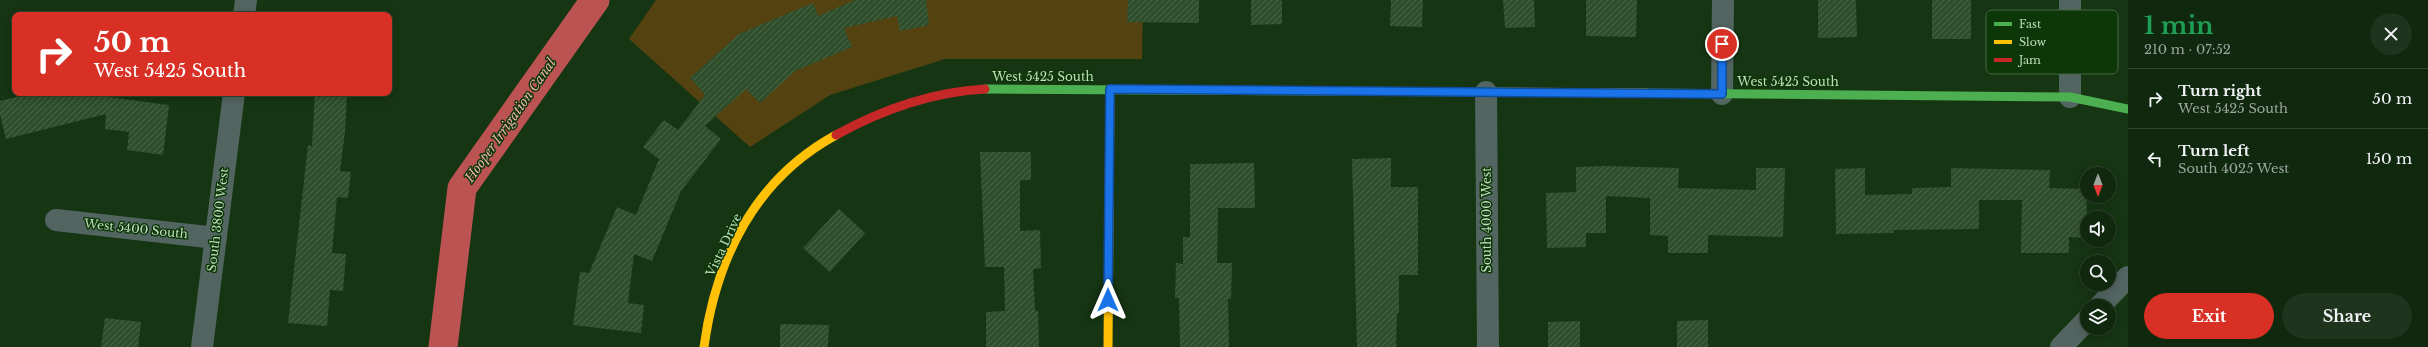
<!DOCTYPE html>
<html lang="en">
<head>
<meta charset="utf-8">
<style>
  body { margin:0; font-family:"Libre Baskerville",serif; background:#1e341c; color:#f1f3f6; height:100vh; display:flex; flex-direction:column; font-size:15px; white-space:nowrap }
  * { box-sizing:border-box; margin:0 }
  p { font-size:13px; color:#9ca69e }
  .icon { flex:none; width:22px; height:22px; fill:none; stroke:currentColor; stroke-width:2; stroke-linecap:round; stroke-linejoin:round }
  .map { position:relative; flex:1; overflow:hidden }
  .sheet { display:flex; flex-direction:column; background:#10280e; width:300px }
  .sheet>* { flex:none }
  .top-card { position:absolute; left:12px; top:12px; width:380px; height:84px; border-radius:8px; box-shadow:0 2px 10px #0003,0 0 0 1px #30442e; background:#d93025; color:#fff; overflow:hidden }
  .needle { width:26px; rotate:180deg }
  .tools { position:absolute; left:2080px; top:167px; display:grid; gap:8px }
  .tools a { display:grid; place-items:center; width:36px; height:36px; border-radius:50%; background:#10280e; box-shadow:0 2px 10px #0003,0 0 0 1px #30442e; font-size:20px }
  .pin { position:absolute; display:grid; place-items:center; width:34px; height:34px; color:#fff; margin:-17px; border:2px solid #fff; border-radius:50%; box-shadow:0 1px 4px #0007 }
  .me { position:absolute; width:44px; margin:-22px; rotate:0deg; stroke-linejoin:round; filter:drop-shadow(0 0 3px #0008) }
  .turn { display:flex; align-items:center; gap:14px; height:84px; padding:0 16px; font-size:18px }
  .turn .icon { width:52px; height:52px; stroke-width:2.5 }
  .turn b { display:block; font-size:28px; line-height:34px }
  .round { display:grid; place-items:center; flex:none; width:42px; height:42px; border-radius:21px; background:#1e341c }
  .headline { display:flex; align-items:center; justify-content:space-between; height:68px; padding:0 16px }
  h1 { font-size:24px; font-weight:800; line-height:30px; color:#1e9e55 }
  .action { display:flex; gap:8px; margin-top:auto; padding:8px 16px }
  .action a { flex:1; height:46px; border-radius:24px; background:#d93025; color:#fff; font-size:16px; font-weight:800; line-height:46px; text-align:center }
  .action a+a { background:#1e341c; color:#f1f3f6 }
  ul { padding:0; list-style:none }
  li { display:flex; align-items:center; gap:12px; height:60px; padding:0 16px; border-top:1px solid #30442e }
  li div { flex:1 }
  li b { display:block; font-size:15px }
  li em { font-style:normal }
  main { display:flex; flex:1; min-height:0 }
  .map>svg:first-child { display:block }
</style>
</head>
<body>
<main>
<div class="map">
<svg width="2128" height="347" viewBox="0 0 2128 347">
  <defs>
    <pattern id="building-hatch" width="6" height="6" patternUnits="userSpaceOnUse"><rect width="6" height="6" fill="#2f4f2c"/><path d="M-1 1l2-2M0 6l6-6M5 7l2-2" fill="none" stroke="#4b6849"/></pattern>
  </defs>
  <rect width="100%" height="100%" fill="#163513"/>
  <path fill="#544311" d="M 656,0 L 1143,0 L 1142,59 L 945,59 L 830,95 L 750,147 L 629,39 Z"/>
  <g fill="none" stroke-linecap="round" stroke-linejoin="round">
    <path stroke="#bb5352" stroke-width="29" d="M 443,347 L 462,188 L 595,0"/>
  </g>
  <path fill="url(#building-hatch)" d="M 855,0 L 926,0 L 929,25 L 900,31 L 897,16 L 844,28 L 852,47 L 795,71 L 760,103 L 746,89 L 705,126 L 721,139 L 681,191 L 652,261 L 634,254 L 628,303 L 644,305 L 641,333 L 573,325 L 580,272 L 589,273 L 617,207 L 636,215 L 659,159 L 643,147 L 664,120 L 678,130 L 705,95 L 690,78 L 739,34 L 813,3 L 818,16 Z
    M 1128,0 L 1199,0 L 1199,23 L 1127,22 Z
    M 1251,0 L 1282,0 L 1282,24 L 1251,25 Z
    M 1391,0 L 1423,0 L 1422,27 L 1390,26 Z
    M 1503,0 L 1534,0 L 1535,27 L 1505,28 Z
    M 1586,0 L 1637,0 L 1636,37 L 1586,36 Z
    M 1818,0 L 1856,0 L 1857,37 L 1818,38 Z
    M 1932,0 L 1971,0 L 1971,39 L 1932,39 Z
    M 33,93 L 77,93 L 169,105 L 163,155 L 127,150 L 129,132 L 105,129 L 106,114 L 6,139 L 0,114 L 0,101 Z
    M 315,93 L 347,93 L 345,132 L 340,171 L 351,172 L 348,198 L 337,197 L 332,253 L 346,254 L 343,291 L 330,290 L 327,326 L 288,323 L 308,145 L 312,146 Z
    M 980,152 L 1031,152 L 1031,180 L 1020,180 L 1020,231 L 1040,230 L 1041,268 L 1033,269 L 1035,311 L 1038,311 L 1039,347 L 986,347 L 986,312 L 1005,311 L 1004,267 L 985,267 Z
    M 1391,158 L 1391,187 L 1418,187 L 1418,275 L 1399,275 L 1399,313 L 1397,313 L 1396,347 L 1357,347 L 1352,159 Z
    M 1254,163 L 1255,208 L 1218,208 L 1217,263 L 1232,263 L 1231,299 L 1228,299 L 1229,347 L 1180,347 L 1179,298 L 1175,298 L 1176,263 L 1183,264 L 1183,237 L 1190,237 L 1190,164 Z
    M 1605,166 L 1679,168 L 1678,188 L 1756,190 L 1756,168 L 1785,168 L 1783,237 L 1708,235 L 1708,253 L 1668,253 L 1668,236 L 1650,235 L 1650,198 L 1606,196 L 1606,233 L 1586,233 L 1586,247 L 1547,248 L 1546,193 L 1576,192 L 1576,167 Z
    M 1865,168 L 1865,195 L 1912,194 L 1912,188 L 1951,187 L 1951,168 L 2050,170 L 2049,188 L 2087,189 L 2086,238 L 2069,237 L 2069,253 L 2021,253 L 2022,200 L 1979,200 L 1979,229 L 1893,230 L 1894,233 L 1836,234 L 1835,169 Z
    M 839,209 L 865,233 L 830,272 L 803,248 Z
    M 105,318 L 141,322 L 138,347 L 101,347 Z
    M 1708,320 L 1708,347 L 1677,347 L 1677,321 Z
    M 1580,321 L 1580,347 L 1548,347 L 1548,322 Z
    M 780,324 L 829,325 L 828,347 L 780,347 Z"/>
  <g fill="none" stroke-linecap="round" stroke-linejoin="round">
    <path stroke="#536561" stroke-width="22" d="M 2070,0 L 2070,97
      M 244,15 L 246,0
      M 1486,92 L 1488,347
      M 1722,94 L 1723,0
      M 56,220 L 216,238
      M 2100,306 L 2128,277
      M 202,347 L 234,93
      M 2061,347 L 2087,320"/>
    <path stroke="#4caf50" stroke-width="9" d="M 985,89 L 1499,92
      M 1646,93 L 2070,97 L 2128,109"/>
    <path stroke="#ffc107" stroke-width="9" d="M 1499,92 L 1646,93
      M 704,347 C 716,258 755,179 836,135
      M 1108,347 L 1110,89"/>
    <path stroke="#c62828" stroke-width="9" d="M 836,135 C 883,109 932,92 985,89"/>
  </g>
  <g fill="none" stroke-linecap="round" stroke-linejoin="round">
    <g stroke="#114b97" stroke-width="10">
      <path id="route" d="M 1108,300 L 1110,89 L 1722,94 L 1722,44"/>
    </g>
    <use href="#route" stroke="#1a73e8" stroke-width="7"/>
  </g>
  <g text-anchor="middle" stroke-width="3" stroke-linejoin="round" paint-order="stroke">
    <g font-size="12" fill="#c1debd" stroke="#0d3709">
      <text x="1043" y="81">West 5425 South</text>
      <text x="1788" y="86">West 5425 South</text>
      <text transform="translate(218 220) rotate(-83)" y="4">South 3800 West</text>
      <text transform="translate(1487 220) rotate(-90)" y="4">South 4000 West</text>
      <text transform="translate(136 229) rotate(6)" y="4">West 5400 South</text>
      <text transform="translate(724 245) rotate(-65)" y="4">Vista Drive</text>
    </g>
    <g font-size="13" font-style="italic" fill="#edb0ad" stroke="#0d3709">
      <text transform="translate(510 120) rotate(-55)" y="5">Hooper Irrigation Canal</text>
    </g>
  </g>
  <rect x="1986" y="10" width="132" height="64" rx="6" fill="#0d3709" stroke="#43693f" stroke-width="1"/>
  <rect x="1994" y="22" width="18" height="4" fill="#4caf50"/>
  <rect x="1994" y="40" width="18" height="4" fill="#ffc107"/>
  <rect x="1994" y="58" width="18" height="4" fill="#c62828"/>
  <g font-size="11" fill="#c1debd">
    <text x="2019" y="28">Fast</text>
    <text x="2019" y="46">Slow</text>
    <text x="2019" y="64">Jam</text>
  </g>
</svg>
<div class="tools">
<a><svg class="needle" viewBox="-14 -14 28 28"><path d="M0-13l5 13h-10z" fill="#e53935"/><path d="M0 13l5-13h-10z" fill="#9ca69e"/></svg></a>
<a><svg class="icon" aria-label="sound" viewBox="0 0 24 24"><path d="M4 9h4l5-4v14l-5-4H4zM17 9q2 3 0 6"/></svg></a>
<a><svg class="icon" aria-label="search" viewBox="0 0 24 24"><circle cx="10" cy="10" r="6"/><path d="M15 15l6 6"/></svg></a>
<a><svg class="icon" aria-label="layers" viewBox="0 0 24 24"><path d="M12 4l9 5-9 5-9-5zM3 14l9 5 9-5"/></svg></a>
</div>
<div class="pin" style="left:1722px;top:44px;background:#d93025"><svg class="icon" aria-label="arrive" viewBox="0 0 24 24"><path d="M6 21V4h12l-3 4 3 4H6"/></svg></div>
<svg class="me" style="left:1108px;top:300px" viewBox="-20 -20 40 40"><path d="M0-17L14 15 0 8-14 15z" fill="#1a73e8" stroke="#fff" stroke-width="4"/></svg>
<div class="top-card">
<div class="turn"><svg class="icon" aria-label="right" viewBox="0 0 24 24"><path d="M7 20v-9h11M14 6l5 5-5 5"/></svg><div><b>50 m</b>West 5425 South</div></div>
</div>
</div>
<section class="sheet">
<div class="headline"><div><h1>1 min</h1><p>210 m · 07:52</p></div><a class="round"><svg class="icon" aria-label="close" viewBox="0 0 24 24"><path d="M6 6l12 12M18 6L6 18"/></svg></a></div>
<ul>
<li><svg class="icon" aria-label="right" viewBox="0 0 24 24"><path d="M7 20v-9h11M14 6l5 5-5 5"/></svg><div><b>Turn right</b><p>West 5425 South</p></div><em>50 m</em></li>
<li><svg class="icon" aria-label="left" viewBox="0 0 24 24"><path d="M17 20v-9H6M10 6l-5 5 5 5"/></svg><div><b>Turn left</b><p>South 4025 West</p></div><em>150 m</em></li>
</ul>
<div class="action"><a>Exit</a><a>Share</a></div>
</section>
</main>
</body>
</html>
